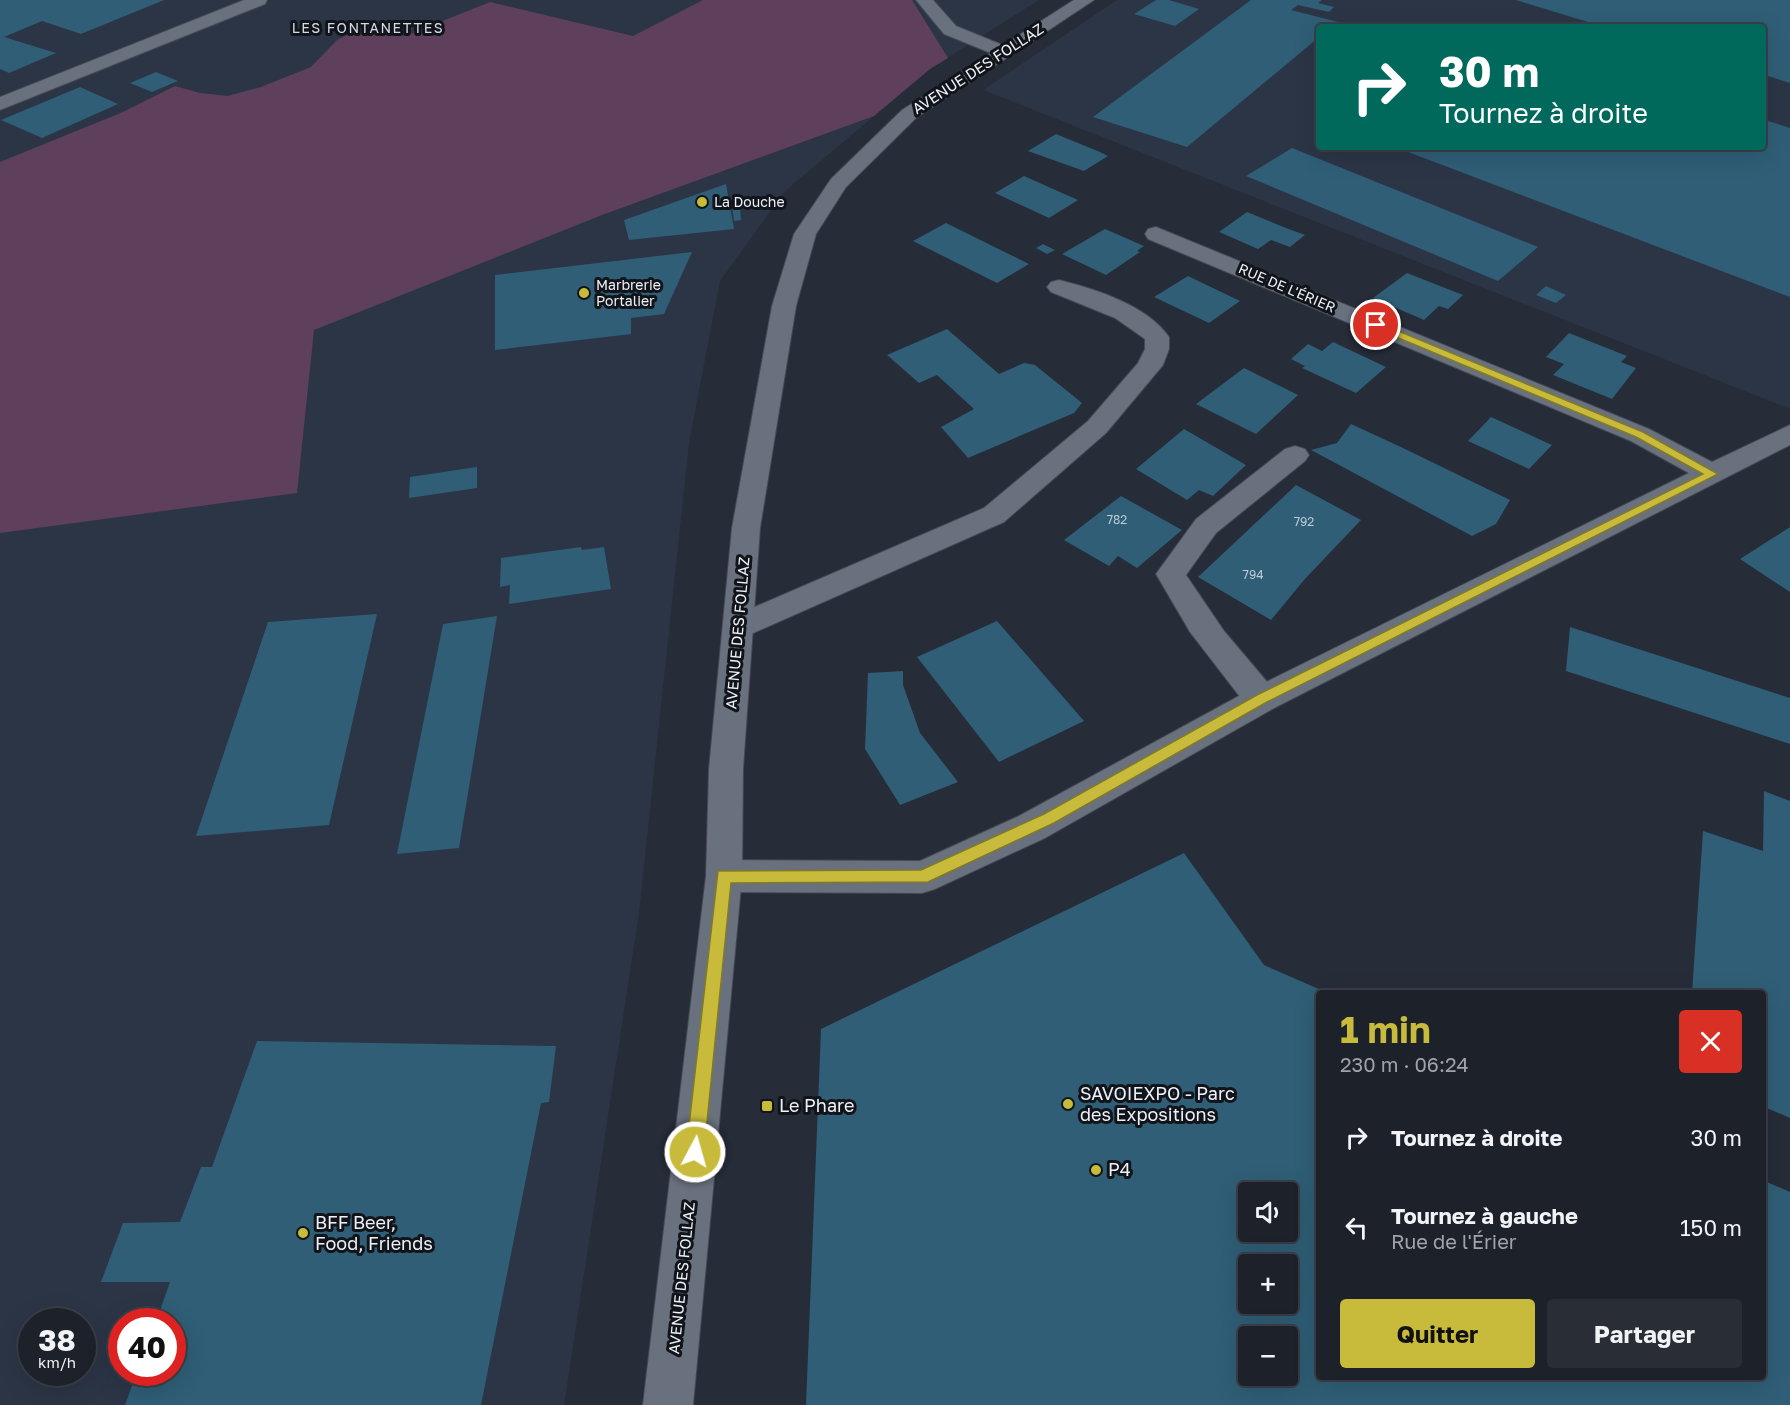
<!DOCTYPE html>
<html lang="fr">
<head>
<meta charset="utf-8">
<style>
  body { margin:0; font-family:"Golos Text",sans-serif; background:#292e36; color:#f1f3f6; height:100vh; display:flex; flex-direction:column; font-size:22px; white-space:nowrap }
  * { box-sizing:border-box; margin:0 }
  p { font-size:20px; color:#a0a3a8 }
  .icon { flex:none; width:33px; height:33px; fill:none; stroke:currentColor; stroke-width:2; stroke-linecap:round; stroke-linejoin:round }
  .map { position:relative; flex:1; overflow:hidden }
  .sheet { position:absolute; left:1316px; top:990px; width:450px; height:390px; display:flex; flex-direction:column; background:#1c212a; border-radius:6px; box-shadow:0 6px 24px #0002,0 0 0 2px #3a3e47 }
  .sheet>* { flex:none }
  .guide { position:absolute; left:1316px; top:24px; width:450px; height:126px; border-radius:6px; box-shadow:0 6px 24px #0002,0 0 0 2px #3a3e47; background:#00695c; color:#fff; overflow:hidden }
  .tools { position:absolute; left:1238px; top:1182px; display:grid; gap:12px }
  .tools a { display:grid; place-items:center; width:60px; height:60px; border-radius:6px; background:#1c212a; box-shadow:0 6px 24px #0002,0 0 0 2px #3a3e47; font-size:30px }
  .speed { position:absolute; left:18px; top:1308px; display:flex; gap:12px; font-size:30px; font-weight:700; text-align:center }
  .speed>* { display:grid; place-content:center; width:78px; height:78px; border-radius:50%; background:#1c212a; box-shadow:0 6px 24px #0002,0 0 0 2px #3a3e47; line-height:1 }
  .speed small { font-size:15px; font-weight:400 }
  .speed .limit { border:9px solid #d22; background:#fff; color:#111 }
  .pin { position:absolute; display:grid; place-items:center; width:51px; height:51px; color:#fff; margin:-26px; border:3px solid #fff; border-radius:50%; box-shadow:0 2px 6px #0007 }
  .me { position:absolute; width:66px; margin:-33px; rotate:6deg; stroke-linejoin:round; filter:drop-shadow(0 0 4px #0008) }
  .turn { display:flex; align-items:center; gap:21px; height:126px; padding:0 24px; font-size:27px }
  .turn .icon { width:78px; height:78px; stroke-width:2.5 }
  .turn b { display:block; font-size:42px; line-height:51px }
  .round { display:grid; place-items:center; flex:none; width:63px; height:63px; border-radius:6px; background:#292e36 }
  .summary { display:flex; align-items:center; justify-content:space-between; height:102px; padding:0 24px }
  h1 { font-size:36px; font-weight:700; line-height:45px; color:#c8bb3b }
  .action { display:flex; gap:12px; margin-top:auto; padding:12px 24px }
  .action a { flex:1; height:69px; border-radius:6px; background:#c8bb3b; color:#111; font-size:24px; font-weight:700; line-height:69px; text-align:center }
  .action a+a { background:#292e36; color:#f1f3f6 }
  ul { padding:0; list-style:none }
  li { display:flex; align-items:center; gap:18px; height:90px; padding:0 24px }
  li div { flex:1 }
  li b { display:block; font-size:22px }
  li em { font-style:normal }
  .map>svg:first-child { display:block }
</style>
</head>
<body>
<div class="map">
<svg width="1790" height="1405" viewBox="0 0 1790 1405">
  <rect width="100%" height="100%" fill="#262c38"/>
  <path fill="#2c3546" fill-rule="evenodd" d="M 0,0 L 1039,0 L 930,69 L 785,191 L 720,281 L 689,443 L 639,913 L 564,1405 L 0,1405 ZM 32,1322 L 82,1322 L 82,1372 L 32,1372 ZM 122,1322 L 172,1322 L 172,1372 L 122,1372 Z
    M 1117,0 L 1790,0 L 1790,409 L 983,90 ZM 1318,27 L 1762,27 L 1762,147 L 1318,147 Z"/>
  <path fill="#5e405c" d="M 703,0 L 912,0 L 948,58 L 930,69 L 874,116 L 602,215 L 314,330 L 297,493 L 0,533 L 0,162 L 123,112 L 175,86 L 200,93 L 228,96 L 261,87 L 311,67 L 337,40 L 370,23 L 405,36 L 490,2 L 633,36 Z"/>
  <path fill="#2f5e76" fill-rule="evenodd" d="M 0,0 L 164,0 L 81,34 L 42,21 L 4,37 L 56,53 L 9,73 L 0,69 Z
    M 1156,0 L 1169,0 L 1199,9 L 1175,26 L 1134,14 Z
    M 1251,0 L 1322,0 L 1318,3 L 1334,7 L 1329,12 L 1298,5 L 1291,10 L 1338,22 L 1332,27 L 1318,27 L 1318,38 L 1187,147 L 1093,117 Z
    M 1516,0 L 1790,0 L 1790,83 L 1762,74 L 1762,27 L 1604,27 Z
    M 156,72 L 178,81 L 152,92 L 130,83 Z
    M 80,87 L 118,104 L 42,138 L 1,120 Z
    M 1762,119 L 1790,128 L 1790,297 L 1395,147 L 1762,147 Z
    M 1056,134 L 1100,152 L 1108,156 L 1084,171 L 1028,151 Z
    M 1292,148 L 1538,247 L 1498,281 L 1246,176 Z
    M 1024,176 L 1078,200 L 1049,218 L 995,193 Z
    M 726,184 L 734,229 L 629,240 L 624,220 Z
    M 739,197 L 741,220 L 734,221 L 731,198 Z
    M 1247,212 L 1286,228 L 1305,235 L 1290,247 L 1271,240 L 1258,249 L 1219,232 Z
    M 946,223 L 1029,264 L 997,283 L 913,241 Z
    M 1105,229 L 1144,246 L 1137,251 L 1140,252 L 1106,275 L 1062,254 Z
    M 1043,244 L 1055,250 L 1047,254 L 1036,248 Z
    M 692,252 L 664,314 L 631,318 L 631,334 L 495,350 L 495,275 Z
    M 1407,273 L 1463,295 L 1448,309 L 1439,306 L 1424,320 L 1373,298 Z
    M 1188,276 L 1240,301 L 1209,323 L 1154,297 Z
    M 1546,286 L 1566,295 L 1556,303 L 1536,295 Z
    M 947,329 L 999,374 L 1024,363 L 1035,365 L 1082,403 L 1074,413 L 968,458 L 941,427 L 974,409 L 937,375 L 919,383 L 887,355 Z
    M 1569,333 L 1627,356 L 1621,362 L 1636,368 L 1612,399 L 1553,375 L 1564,364 L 1546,357 Z
    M 1333,342 L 1386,367 L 1356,393 L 1302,368 L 1305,366 L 1291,359 L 1308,344 L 1322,351 Z
    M 1244,368 L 1298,395 L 1256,434 L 1196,404 Z
    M 1491,417 L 1552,445 L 1529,469 L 1468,441 Z
    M 1351,424 L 1403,448 L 1510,500 L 1496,524 L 1472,536 L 1311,450 L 1337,443 Z
    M 1184,429 L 1246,465 L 1213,496 L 1199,490 L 1187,500 L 1136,469 Z
    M 477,467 L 477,488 L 409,498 L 410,477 Z
    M 1296,485 L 1361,520 L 1304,580 L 1271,620 L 1198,577 Z
    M 1121,496 L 1182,530 L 1137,568 L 1118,556 L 1109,566 L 1064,540 Z
    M 1790,527 L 1790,592 L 1740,559 Z
    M 581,547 L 582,550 L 604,547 L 611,589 L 509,604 L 510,585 L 500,587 L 501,558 Z
    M 377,614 L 329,825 L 196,836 L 268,622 Z
    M 497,616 L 459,848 L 397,854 L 443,624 Z
    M 997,621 L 1084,721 L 999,762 L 917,657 Z
    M 1570,627 L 1790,698 L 1790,744 L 1566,671 Z
    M 903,671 L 903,685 L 920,733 L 958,782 L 900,805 L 865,749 L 868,673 Z
    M 1764,791 L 1790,801 L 1790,1118 L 1762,1106 L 1762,993 L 1692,993 L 1703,831 L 1763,851 Z
    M 1184,853 L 1264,965 L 1328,993 L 1318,993 L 1318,1377 L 1762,1377 L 1762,1180 L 1790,1192 L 1790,1405 L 806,1405 L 821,1029 ZM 1248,1192 L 1287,1192 L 1287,1232 L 1248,1232 ZM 1248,1264 L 1287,1264 L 1287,1304 L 1248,1304 ZM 1248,1336 L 1287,1336 L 1287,1376 L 1248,1376 Z
    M 257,1041 L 556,1046 L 549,1102 L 541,1103 L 481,1405 L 125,1405 L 137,1372 L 172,1372 L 172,1322 L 156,1322 L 170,1282 L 101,1282 L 123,1223 L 180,1222 L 201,1167 L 212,1167 Z"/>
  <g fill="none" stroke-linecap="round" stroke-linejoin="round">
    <g stroke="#444953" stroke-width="2">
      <path id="service" d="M 244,0 L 267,0 L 265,4 L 0,110 L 0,97 Z
        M 916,0 L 933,0 L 956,26 L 1010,48 L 1013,52 L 1010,56 L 998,56 L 944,34 Z
        M 1059,280 C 1095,289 1147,305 1169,337 L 1169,349 L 1163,365 L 1106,433 L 1004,522 L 751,634 L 740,638 L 729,634 L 724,626 L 729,618 L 984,508 L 1088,421 L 1138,363 L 1145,349 L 1145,339 L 1115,318 L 1051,292 L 1047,287 L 1051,282 Z
        M 1295,446 L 1305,449 L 1309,455 L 1305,461 L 1216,533 L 1186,575 L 1224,631 L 1274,690 L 1278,699 L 1274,708 L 1262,712 L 1250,708 L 1237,693 L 1190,632 L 1156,574 L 1196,519 L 1285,449 Z"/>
    </g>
    <g stroke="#444953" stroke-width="2">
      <path id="minor" d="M 1156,227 L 1649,429 L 1712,462 L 1790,425 L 1790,445 L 1274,708 L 1045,838 L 935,889 L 922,893 L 724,892 L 711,888 L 706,876 L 711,864 L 724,860 L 920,861 L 1019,816 L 1250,690 L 1689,473 L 1631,441 L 1148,239 L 1145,234 L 1148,229 Z"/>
    </g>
    <g stroke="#444953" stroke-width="2">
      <path id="tertiary" d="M 1074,0 L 1094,0 L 916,118 L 846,187 L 816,234 L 796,306 L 760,528 L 743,769 L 742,876 L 693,1405 L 643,1405 L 706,876 L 709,769 L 732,528 L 772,306 L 794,234 L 831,179 L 902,110 Z"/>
    </g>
    <use href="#service" fill="#69707e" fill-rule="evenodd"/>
    <use href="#minor" fill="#69707e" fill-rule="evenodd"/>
    <use href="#tertiary" fill="#69707e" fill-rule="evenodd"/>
  </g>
  <path fill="#c8bb3b" stroke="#827a26" stroke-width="1.5" d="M 1372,323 L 1379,323 L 1643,432 L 1718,474 L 1267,702 L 1054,823 L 928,882 L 731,883 L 704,1152 L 702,1158 L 695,1161 L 689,1158 L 686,1152 L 718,871 L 921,870 L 1044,814 L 1257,695 L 1703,474 L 1636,437 L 1372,327 Z"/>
  <g fill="#c8bb3b" stroke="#111419" stroke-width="2">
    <circle cx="702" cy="202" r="6"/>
    <circle cx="584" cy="293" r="6"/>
    <circle cx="1068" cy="1104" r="6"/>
    <rect x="761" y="1100" width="12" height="12" rx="3"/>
    <circle cx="1096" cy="1170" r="6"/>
    <circle cx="303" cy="1233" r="6"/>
  </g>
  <g text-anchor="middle" stroke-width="6" stroke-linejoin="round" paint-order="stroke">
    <g font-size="12" fill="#beccd8">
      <text x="1117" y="524">782</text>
      <text x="1304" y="526">792</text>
      <text x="1253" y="579">794</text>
    </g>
    <g font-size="14" letter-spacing="1.5" fill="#d3daea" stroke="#111419">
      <text x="368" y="33">LES FONTANETTES</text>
    </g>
    <g font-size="14" fill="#edf1f9" stroke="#111419" text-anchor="start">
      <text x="714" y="207">La Douche</text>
      <text x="596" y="290">Marbrerie<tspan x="596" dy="16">Portalier</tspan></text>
    </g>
    <g font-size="14" fill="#edf1f9" stroke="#111419">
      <text transform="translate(1287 288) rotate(23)" y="5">RUE DE L'ÉRIER</text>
    </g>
    <g font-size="15" fill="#edf1f9" stroke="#111419">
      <text transform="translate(978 69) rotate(-33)" y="5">AVENUE DES FOLLAZ</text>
      <text transform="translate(738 633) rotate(-85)" y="5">AVENUE DES FOLLAZ</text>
      <text transform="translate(682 1278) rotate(-84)" y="5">AVENUE DES FOLLAZ</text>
    </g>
    <g font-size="18" fill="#edf1f9" stroke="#111419" text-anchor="start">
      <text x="1080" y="1100">SAVOIEXPO - Parc<tspan x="1080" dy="21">des Expositions</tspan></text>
      <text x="779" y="1112">Le Phare</text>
      <text x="1108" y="1176">P4</text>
      <text x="315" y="1229">BFF Beer,<tspan x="315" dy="21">Food, Friends</tspan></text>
    </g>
  </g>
</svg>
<div class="tools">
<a><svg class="icon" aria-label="sound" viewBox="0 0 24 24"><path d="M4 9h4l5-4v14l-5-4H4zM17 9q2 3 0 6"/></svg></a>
<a>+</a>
<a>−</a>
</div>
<div class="speed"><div>38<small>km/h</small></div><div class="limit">40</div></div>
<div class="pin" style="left:1376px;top:325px;background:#d93025"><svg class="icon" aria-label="arrive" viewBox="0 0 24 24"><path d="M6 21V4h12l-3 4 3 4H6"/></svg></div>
<svg class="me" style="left:695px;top:1152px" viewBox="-20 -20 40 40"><circle r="17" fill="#c8bb3b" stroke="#fff" stroke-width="3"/><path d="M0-11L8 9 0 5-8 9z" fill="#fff"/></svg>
<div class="guide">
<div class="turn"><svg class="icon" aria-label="right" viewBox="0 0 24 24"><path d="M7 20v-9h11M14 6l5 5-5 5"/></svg><div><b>30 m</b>Tournez à droite</div></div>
</div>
<section class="sheet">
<div class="summary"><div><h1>1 min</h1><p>230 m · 06:24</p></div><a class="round" style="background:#d93025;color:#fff"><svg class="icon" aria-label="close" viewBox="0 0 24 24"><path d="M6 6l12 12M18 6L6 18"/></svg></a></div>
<ul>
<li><svg class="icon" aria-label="right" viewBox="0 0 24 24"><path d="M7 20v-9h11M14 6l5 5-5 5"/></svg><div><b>Tournez à droite</b></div><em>30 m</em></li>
<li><svg class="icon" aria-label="left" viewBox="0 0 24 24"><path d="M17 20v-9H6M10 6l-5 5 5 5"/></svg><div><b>Tournez à gauche</b><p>Rue de l'Érier</p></div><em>150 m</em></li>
</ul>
<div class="action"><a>Quitter</a><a>Partager</a></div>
</section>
</div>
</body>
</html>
